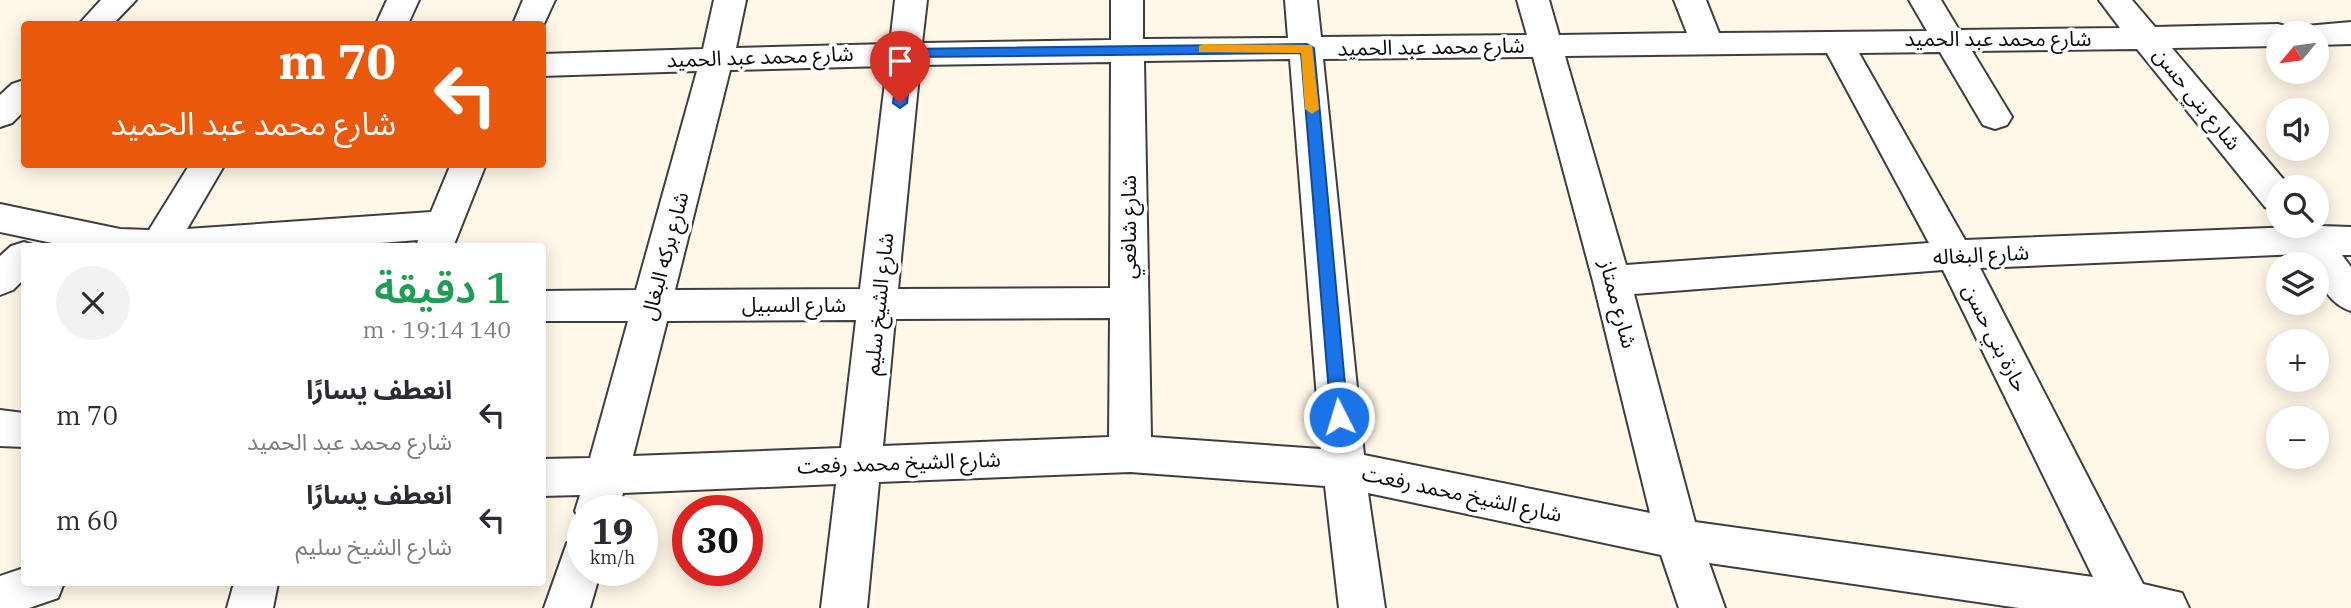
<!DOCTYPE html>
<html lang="ar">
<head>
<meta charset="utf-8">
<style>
  body { margin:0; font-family:"IBM Plex Serif","Noto Sans Arabic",serif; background:#f2f2f3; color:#2b2b33; direction:rtl; height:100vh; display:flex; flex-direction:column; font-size:26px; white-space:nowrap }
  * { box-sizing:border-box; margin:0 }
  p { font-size:23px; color:#7c7c81 }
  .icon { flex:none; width:38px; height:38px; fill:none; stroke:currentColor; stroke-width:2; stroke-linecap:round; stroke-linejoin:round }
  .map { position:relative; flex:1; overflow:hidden; direction:ltr }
  .drawer { position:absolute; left:21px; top:243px; width:525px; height:343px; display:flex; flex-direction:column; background:#fff; border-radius:7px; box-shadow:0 4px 18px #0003; direction:rtl }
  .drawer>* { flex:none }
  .banner { position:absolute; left:21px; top:21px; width:525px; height:147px; border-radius:7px; box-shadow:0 4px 18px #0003; direction:rtl; background:#ea580c; color:#fff; overflow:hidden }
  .needle { width:46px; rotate:241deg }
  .tools { position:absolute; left:2266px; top:21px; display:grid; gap:14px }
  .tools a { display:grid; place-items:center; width:63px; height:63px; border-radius:50%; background:#fff; box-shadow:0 4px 18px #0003; font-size:35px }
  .speed { position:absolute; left:567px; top:495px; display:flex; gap:14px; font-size:35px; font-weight:700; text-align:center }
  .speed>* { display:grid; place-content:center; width:91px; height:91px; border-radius:50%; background:#fff; box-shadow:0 4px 18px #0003; line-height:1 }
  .speed small { font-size:18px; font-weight:400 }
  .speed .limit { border:10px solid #d22; background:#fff; color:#111 }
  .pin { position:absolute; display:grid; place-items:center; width:60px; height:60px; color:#fff; margin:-72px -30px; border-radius:50% 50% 50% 0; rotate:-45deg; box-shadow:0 0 7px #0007 }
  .pin .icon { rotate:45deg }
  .me { position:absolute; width:77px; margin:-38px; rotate:355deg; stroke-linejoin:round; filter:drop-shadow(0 0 5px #0008) }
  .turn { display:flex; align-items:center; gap:24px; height:147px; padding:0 35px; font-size:32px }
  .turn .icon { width:91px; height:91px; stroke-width:2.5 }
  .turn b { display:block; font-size:49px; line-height:60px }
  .round { display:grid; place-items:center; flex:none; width:74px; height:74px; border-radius:37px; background:#f2f2f3 }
  .overview { display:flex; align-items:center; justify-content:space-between; height:119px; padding:0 35px }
  h1 { font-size:42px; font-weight:600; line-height:52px; color:#1e9e55 }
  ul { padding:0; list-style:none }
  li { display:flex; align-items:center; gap:21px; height:105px; padding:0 35px }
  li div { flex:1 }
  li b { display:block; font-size:26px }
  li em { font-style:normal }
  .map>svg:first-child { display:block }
</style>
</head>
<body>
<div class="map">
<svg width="2351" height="608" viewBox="0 0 2351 608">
  <rect width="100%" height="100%" fill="#fff8e9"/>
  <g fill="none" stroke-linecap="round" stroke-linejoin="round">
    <g stroke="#3e3e3e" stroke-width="4">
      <path id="street" d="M 101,0 L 136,0 L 113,24 L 79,24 Z
        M 387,0 L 419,0 L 408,24 L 376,24 Z
        M 523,0 L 555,0 L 542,28 L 542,24 L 513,24 Z
        M 714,0 L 746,0 L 736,48 L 890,44 L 895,0 L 927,0 L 922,43 L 1111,40 L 1111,0 L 1143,0 L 1143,39 L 1288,38 L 1285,0 L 1317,0 L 1321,37 L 1527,35 L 1517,0 L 1549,0 L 1559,35 L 1687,33 L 1674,0 L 1706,0 L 1719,33 L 1927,31 L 1909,0 L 1941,0 L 1959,30 L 2120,28 L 2099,0 L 2132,0 L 2155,27 L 2278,24 L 2289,27 L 2293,33 L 2278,33 L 2278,46 L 2172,48 L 2290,187 L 2278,187 L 2278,211 L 2265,207 L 2137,49 L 1972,51 L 2012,117 L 2007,125 L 1995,129 L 1983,125 L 1940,52 L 1859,53 L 1965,240 L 2317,226 L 2317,220 L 2321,226 L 2351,227 L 2351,255 L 2342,255 L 2351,267 L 2351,311 C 2332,305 2317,285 2317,264 L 2308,264 L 2301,254 L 1980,268 L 2143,584 L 2182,593 L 2189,608 L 2019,608 L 1709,563 L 1725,608 L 1679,608 L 1661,555 L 1368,493 L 1385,608 L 1339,608 L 1325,486 L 1130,472 L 879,482 L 867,608 L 821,608 L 836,484 L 623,493 L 619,511 L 583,511 L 583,525 L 575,511 L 580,495 L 542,496 L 542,459 L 590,458 L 628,321 L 542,321 L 542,291 L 636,290 L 697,71 L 542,76 L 542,54 L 703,49 ZM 1827,53 L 1929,243 L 1626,265 L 1565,56 ZM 1533,57 L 1593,281 L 1650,513 L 1364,455 L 1323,59 ZM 1290,59 L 1321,449 L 1151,437 L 1144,61 ZM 1111,62 L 1110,288 L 898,289 L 920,65 ZM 887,66 L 860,289 L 675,290 L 730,70 ZM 1943,270 L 2093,577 L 1695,522 L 1634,294 ZM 1110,318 L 1109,437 L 883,446 L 895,319 ZM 856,320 L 841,448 L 633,456 L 667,321 Z
        M 2351,22 L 2351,44 L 2317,45 L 2317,33 L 2301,33 L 2306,26 Z
        M 24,80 L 24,111 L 12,123 L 0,127 L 0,95 L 12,84 Z
        M 190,164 L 225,164 L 187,229 L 431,212 L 451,164 L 486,164 L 453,247 L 416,247 L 418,240 L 331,247 L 71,247 L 0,232 L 0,204 L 120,229 L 149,230 Z
        M 24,242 L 38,247 L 24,247 L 24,279 L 13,290 L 0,295 L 0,256 L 11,246 Z
        M 0,410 L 24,413 L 24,447 L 0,446 Z
        M 583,537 L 583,570 L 601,570 L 590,608 L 544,608 L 567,543 Z
        M 24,568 L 24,583 L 64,583 L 58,598 L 29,608 L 0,608 L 0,576 Z
        M 234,583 L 278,583 L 273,608 L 227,608 Z"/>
    </g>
    <use href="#street" fill="#fff" fill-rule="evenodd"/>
  </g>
  <path fill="#1a73e8" stroke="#114b97" stroke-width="2" d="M 1307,44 L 1314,48 L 1348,417 L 1339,424 L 1331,417 L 1301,53 L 912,57 L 907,103 L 900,108 L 893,103 L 899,53 L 905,49 Z"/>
  <path fill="#f59e0b" d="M 1203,44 L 1312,45 L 1319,109 L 1312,114 L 1305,109 L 1301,53 L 1199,52 L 1199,46 Z"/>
  <g text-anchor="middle" stroke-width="7" stroke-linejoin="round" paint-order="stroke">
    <g font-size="21" fill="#0b0b0b" stroke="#fff">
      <text x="1998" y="46">شارع محمد عبد الحميد</text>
      <text transform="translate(1431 47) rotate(-1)" y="7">شارع محمد عبد الحميد</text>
      <text transform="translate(760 57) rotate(-2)" y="7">شارع محمد عبد الحميد</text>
      <text transform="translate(2197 99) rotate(51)" y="7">شارع بني حسن</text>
      <text transform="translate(1129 227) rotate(-90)" y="7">شارع شافعي</text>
      <text transform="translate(1981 255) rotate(-3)" y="7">شارع البغاله</text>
      <text transform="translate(665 256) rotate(-75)" y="7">شارع بركه البغال</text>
      <text transform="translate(879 304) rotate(-84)" y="7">شارع الشيخ سليم</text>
      <text transform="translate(1618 304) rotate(75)" y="7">شارع ممتاز</text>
      <text x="794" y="312">شارع السبيل</text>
      <text transform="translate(1995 338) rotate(63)" y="7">حارة بني حسن</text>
      <text transform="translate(899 463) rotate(-2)" y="7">شارع الشيخ محمد رفعت</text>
      <text transform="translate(1462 494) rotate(12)" y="7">شارع الشيخ محمد رفعت</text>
    </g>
  </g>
</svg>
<div class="tools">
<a><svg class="needle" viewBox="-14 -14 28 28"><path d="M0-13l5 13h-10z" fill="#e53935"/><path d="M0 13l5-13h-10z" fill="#7c7c81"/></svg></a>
<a><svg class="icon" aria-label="sound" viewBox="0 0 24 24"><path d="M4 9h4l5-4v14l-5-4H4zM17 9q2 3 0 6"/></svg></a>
<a><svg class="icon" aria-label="search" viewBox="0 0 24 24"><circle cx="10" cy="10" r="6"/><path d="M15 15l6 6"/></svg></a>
<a><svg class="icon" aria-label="layers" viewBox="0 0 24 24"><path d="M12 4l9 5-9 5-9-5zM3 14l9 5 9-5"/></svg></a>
<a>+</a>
<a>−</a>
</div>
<div class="speed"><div>19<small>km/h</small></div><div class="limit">30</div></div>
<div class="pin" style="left:900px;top:103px;background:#d93025"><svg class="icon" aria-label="arrive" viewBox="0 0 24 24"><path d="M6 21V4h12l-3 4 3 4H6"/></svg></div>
<svg class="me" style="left:1339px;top:417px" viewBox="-20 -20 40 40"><circle r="17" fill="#1a73e8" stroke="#fff" stroke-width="3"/><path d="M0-11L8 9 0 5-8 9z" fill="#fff"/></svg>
<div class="banner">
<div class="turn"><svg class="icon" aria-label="left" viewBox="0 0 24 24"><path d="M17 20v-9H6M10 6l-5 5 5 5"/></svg><div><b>70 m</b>شارع محمد عبد الحميد</div></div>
</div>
<section class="drawer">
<div class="overview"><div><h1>1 دقيقة</h1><p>140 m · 19:14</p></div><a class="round"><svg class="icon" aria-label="close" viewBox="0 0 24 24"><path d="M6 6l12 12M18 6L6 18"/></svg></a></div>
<ul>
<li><svg class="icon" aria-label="left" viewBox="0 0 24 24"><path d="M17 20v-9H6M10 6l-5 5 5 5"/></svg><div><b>انعطف يسارًا</b><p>شارع محمد عبد الحميد</p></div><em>70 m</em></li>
<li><svg class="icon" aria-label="left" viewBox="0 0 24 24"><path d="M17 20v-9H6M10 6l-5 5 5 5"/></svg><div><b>انعطف يسارًا</b><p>شارع الشيخ سليم</p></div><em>60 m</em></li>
</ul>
</section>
</div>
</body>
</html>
